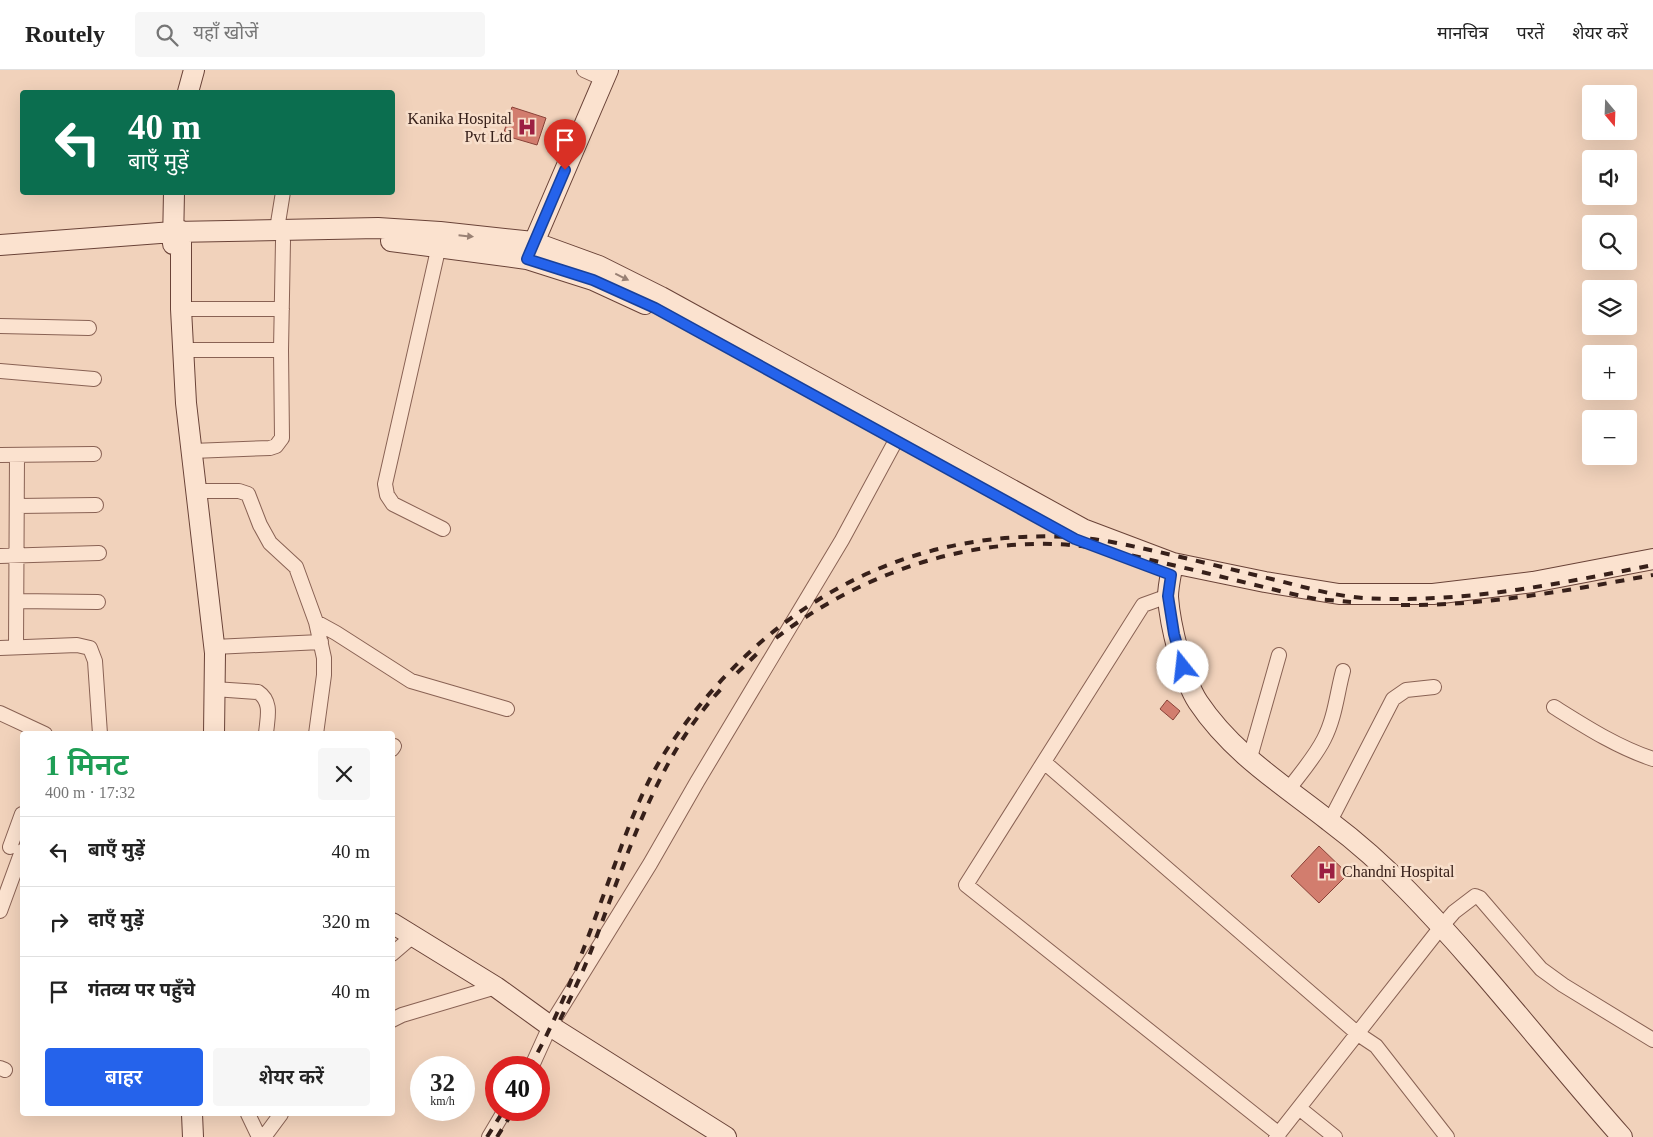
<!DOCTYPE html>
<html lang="hi">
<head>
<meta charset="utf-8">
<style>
  body { margin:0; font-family:"Times New Roman","Noto Sans Devanagari",serif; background:#f6f6f6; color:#222; height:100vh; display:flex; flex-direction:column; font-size:19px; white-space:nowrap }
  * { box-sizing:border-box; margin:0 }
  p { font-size:16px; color:#767676 }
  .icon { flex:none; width:28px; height:28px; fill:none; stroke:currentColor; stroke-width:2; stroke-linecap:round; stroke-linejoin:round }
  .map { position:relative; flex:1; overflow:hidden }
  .drawer { position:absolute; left:20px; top:661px; width:375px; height:385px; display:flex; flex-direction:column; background:#fff; border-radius:5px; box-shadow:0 5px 20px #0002 }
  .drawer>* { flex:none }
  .top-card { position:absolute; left:20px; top:20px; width:375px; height:105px; border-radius:5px; box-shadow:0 5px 20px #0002; background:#0b6e4f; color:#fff; overflow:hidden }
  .needle { width:32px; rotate:161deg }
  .tools { position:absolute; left:1582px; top:15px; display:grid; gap:10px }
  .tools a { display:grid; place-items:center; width:55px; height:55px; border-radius:5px; background:#fff; box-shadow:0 5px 20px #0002; font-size:25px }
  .speed { position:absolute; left:410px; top:986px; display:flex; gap:10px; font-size:25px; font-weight:700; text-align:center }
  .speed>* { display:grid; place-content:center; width:65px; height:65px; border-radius:50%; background:#fff; box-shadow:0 5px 20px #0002; line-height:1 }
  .speed small { font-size:12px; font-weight:400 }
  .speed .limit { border:8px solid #d22; background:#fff; color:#111 }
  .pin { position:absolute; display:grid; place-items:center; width:42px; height:42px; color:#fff; margin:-51px -21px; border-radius:50% 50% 50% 0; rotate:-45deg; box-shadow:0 0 5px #0007 }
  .pin .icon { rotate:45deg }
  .me { position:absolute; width:55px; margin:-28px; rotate:344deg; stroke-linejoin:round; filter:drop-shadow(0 0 4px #0008) }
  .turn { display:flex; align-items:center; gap:18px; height:105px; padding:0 25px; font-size:22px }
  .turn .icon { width:65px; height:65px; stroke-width:2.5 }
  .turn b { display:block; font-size:35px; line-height:42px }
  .round { display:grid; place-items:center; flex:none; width:52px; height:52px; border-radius:5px; background:#f6f6f6 }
  .headline { display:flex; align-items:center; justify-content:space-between; height:85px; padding:0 25px }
  h1 { font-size:30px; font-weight:600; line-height:38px; color:#1e9e55 }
  .button { display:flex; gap:10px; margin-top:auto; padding:10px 25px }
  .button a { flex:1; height:58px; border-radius:5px; background:#2563eb; color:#fff; font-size:20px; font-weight:600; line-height:58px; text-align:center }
  .button a+a { background:#f6f6f6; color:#222 }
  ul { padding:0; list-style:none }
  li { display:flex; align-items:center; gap:15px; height:70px; padding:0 25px; border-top:1px solid #e0e0e0 }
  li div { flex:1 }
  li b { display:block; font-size:19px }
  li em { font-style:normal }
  header { display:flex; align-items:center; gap:30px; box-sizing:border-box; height:70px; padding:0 25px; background:#fff; border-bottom:1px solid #e0e0e0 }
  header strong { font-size:24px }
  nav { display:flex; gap:28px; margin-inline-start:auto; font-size:18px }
  .search { width:350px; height:45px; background:#f6f6f6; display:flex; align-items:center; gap:12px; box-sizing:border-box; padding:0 18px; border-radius:5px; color:#767676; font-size:19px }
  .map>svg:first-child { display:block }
</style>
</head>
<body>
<header>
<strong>Routely</strong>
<div class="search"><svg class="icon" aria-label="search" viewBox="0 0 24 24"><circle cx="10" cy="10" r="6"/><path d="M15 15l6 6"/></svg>यहाँ खोजें</div>
<nav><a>मानचित्र</a><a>परतें</a><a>शेयर करें</a></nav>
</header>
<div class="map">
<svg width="1653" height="1067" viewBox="0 0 1653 1067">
  <rect width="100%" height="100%" fill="#f1d2bb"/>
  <path fill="#d27d6e" stroke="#894238" d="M 512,37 L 546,48 L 537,75 L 503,65 Z
    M 1167,630 L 1180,641 L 1173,650 L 1160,639 Z
    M 1319,776 L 1348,804 L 1319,833 L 1291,806 Z"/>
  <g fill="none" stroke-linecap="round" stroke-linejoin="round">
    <g stroke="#896254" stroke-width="16">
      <path id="street" d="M 584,0 L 604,9
        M 277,159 L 283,122
        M 440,171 L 385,414 L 387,425 L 393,434 L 443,459
        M 181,239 L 282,239
        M 0,256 L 89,258
        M 183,280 L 281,280
        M 0,301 L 94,309
        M 192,381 L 270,378 L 276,376 L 282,368 L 281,280 L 283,171
        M 0,385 L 94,384
        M 196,421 L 239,421 L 248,424 L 260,455 L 270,473 L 296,497 L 316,552 L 324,588 L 324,605 L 316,664
        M 18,436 L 96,435
        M 0,486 L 99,483
        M 1168,526 L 1143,535 L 966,815 L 1279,1064
        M 17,531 L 98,532
        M 316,552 L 336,563 L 411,611 L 507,639
        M 16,577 L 17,385
        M 214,577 L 321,572
        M 0,578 L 77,575 L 90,578 L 95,591 L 100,664
        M 214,619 L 258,622 C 273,632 267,649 266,664
        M 1554,637 C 1586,657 1617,677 1653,689
        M 0,643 L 45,664
        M 392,679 L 394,676
        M 1249,691 L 1279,585
        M 1044,692 L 1358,964 L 1376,976 L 1447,1067
        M 1288,720 C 1300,704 1315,687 1324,669 C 1335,648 1337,623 1343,601
        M 1330,751 L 1393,629 L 1406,620 L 1434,617
        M 10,777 L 22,744
        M 0,841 L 22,781
        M 392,884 L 413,866
        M 392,950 L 402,945 L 496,917
        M 0,998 L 5,1000
        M 531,998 L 550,956 L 650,794 L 697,712 L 842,470 L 902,359
        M 1299,1038 L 1335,1067
        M 248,1044 L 259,1067
        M 264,1067 L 281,1044
        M 489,1067 L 505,1040
        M 1276,1067 L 1441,857 L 1454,842 L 1475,826 L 1480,828 L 1541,899 L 1563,915 L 1653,970"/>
    </g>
    <g stroke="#6a4338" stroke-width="22">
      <path id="secondary" d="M 188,22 L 194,0
        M 181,161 L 181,239 L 186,333 L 215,583 L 214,664
        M 391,171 L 527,189 L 593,210 L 645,234
        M 173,174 L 174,122
        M 0,175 L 173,162 L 378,158 L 440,162 L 533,172 L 599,196 L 661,227 L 1083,459 L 1173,493 L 1265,512 L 1339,524 L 1433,524 L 1533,512 L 1653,489
        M 529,184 L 608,0
        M 1173,493 C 1171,504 1168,516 1168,527 C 1170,555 1183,609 1198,632 C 1232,683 1282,714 1329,751 C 1357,772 1384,796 1408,821 C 1484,899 1550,986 1622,1067
        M 392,853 L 496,917 L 550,956 L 726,1067
        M 192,1044 L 193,1067"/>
    </g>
    <use href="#street" stroke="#fbe2cf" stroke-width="14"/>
    <use href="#secondary" stroke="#fbe2cf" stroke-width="20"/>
    <path stroke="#37201a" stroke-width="4" stroke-dasharray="9 9" stroke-linecap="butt" d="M 1401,535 C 1486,536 1570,520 1653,505
      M 776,568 C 861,503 973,464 1081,476 C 1106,479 1130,485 1155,491 C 1199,501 1243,512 1288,523 L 1316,529 L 1351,532
      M 737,603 L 762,579
      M 560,950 C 571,927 582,904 591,881 C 626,791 654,691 721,619
      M 529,998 C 565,936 590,861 615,794 C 630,752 646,709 672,672 C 770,531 911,454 1085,468 C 1103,470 1123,474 1141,478 C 1187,488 1233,500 1280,511 C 1307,518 1336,526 1363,528 C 1460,534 1559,514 1653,495
      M 487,1067 L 504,1040
      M 497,1067 L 514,1040"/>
  </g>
  <defs><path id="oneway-solid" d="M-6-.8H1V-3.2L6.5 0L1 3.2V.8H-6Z" transform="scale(1.25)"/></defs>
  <g fill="#998174">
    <use href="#oneway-solid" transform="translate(466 166) rotate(6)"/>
    <use href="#oneway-solid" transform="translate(622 207) rotate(26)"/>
  </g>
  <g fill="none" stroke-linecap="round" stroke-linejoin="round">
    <g stroke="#184099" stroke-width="12">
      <path id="route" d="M 565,100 L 527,189 L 593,210 L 655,238 L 1075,469 L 1171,505 L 1168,526 L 1174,564 L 1183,597"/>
    </g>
    <use href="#route" stroke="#2563eb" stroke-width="9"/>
  </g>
  <defs>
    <g id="hospital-bare" transform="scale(1.5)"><path d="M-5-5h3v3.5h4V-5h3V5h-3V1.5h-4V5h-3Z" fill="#9c2043" stroke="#f8dfcb" stroke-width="2.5" paint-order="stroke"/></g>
  </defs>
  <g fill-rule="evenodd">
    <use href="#hospital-bare" x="527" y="57"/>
    <use href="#hospital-bare" x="1327" y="801"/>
  </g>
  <g text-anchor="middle" stroke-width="5" stroke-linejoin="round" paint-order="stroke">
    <g font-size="16" fill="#37201a" stroke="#f8dfcb" text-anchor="end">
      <text x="512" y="54">Kanika Hospital<tspan x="512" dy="18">Pvt Ltd</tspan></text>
      <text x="1342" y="807" text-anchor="start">Chandni Hospital</text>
    </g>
  </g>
</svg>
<div class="tools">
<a><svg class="needle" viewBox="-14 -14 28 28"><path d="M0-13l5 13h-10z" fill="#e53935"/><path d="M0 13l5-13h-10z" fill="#767676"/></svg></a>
<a><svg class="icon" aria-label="sound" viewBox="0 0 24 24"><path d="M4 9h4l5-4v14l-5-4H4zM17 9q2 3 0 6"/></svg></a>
<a><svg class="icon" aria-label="search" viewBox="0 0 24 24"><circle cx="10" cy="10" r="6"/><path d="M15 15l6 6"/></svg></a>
<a><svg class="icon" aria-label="layers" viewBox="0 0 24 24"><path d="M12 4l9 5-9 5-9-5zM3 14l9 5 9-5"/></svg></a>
<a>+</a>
<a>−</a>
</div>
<div class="speed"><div>32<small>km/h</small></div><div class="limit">40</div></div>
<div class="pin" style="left:565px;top:100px;background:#d93025"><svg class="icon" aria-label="arrive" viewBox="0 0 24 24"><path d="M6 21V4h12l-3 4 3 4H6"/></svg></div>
<svg class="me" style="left:1183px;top:597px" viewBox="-20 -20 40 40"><circle r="19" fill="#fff"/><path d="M0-13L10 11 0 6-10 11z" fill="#2563eb"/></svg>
<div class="top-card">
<div class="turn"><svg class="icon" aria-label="left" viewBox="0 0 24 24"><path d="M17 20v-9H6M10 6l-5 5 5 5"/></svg><div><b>40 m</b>बाएँ मुड़ें</div></div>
</div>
<section class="drawer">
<div class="headline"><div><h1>1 मिनट</h1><p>400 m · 17:32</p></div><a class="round"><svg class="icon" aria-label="close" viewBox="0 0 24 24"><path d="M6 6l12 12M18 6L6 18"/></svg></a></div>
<ul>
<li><svg class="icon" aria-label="left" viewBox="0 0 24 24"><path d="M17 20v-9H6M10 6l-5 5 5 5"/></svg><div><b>बाएँ मुड़ें</b></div><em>40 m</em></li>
<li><svg class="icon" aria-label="right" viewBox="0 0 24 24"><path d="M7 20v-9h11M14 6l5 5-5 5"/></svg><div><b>दाएँ मुड़ें</b></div><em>320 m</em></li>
<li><svg class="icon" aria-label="arrive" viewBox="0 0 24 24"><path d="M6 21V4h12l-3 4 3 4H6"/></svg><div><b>गंतव्य पर पहुँचे</b></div><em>40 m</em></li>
</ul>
<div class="button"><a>बाहर</a><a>शेयर करें</a></div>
</section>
</div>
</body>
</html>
